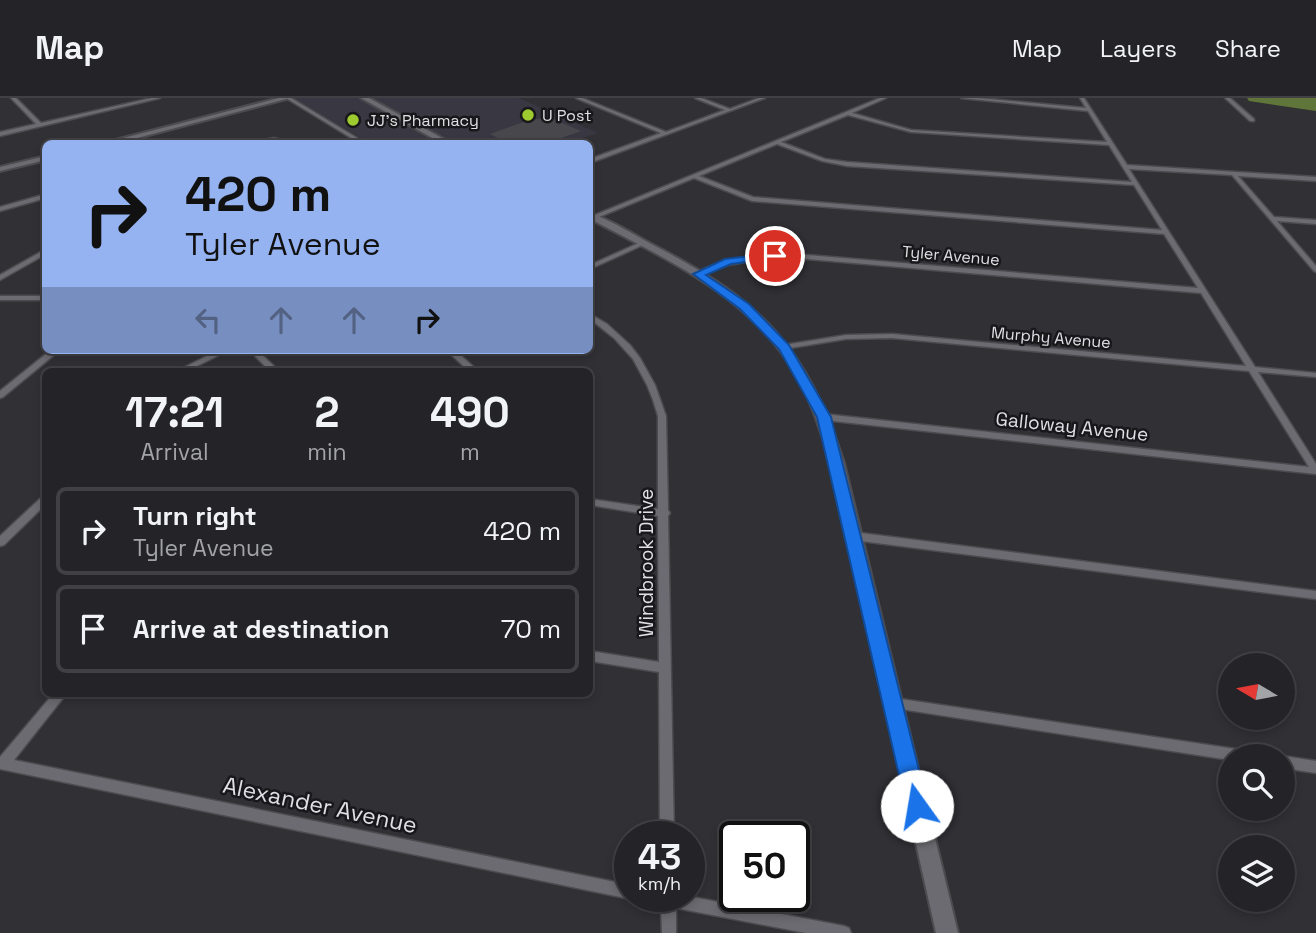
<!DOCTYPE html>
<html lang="en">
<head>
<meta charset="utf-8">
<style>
  body { margin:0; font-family:"Space Grotesk",sans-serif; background:#2c2c30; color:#f1f3f6; height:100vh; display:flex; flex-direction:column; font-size:26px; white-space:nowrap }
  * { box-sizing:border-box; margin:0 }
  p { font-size:23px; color:#a3a4a8 }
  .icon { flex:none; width:38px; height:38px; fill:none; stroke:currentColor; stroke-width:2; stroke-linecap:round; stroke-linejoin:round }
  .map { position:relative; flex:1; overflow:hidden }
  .details { position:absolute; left:42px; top:270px; width:551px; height:329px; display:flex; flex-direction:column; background:#242428; border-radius:10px; box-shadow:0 4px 10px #0003,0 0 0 2px #414145 }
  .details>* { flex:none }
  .banner { position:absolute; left:42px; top:42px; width:551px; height:214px; border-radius:10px; box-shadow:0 4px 10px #0003,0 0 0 2px #414145; background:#95b2f1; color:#111; overflow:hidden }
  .needle { width:46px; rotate:280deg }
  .controls { position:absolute; left:1218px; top:555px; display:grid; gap:14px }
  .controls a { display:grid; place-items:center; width:77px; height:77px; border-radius:50%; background:#242428; box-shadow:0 4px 10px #0003,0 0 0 2px #414145; font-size:35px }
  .speed { position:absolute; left:614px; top:723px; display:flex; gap:14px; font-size:35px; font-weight:700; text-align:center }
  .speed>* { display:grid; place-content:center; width:91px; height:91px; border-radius:50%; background:#242428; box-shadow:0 4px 10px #0003,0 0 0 2px #414145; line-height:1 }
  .speed small { font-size:18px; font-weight:400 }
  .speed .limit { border:4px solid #111; border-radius:10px; background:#fff; color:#111 }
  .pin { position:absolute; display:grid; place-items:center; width:60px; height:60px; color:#fff; margin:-30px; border:4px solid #fff; border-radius:50%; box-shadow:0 2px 7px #0007 }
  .me { position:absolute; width:77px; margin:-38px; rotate:347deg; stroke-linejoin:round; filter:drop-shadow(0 0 5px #0008) }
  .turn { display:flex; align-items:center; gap:24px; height:147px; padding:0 28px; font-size:32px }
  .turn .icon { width:91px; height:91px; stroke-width:2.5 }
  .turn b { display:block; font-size:49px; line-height:60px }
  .lanes { display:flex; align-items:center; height:66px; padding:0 28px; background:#0003; justify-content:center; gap:35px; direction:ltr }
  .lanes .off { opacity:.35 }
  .eta { display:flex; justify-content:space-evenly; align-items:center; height:119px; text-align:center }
  .eta b { font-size:42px; font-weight:800; line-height:49px }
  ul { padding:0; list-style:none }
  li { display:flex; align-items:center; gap:21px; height:88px; margin:0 14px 10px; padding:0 14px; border:4px solid #414145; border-radius:10px }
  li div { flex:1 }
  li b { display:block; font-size:26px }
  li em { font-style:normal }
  header { display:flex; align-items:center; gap:42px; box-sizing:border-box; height:98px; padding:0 35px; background:#242428; border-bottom:2px solid #414145 }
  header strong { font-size:33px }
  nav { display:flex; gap:38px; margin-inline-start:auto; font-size:24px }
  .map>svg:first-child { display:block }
</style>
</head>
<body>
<header>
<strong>Map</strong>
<nav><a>Map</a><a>Layers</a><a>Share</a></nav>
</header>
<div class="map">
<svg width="1316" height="835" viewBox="0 0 1316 835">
  <rect width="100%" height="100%" fill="#303035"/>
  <path fill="#383742" d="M 292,0 L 359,0 L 446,45 L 370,45 Z
    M 368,0 L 519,0 L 598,35 L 566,45 L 456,45 Z"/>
  <path fill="#607539" d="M 1247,0 L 1316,0 L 1316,13 L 1249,3 Z"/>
  <path fill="#47474c" d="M 549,19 L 581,33 L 545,46 L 509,46 L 490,36 L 526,23 Z"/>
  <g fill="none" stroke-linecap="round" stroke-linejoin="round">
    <g stroke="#4c4c50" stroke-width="3">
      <path id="street" d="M 11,0 L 16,0 L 41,25 L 152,0 L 160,0 L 0,38 L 0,34 L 36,26 Z
        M 286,0 L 291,0 L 367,46 L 361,46 Z
        M 576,0 L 582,0 L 666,34 L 725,12 L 695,0 L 701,0 L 730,11 L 759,0 L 765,0 L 590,65 L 590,61 L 661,35 Z
        M 880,0 L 886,0 L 852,15 L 911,32 L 1107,44 L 1088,13 L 961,0 L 978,0 L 1086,10 L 1080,0 L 1084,0 L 1127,67 L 1316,79 L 1316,83 L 1238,78 L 1274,119 L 1316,122 L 1316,126 L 1277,123 L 1316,168 L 1316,174 L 1314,173 L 1232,77 L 1129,71 L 1255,269 L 1316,275 L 1316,279 L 1258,274 L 1316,366 L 1316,376 L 824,322 L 820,319 L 824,316 L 1309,369 L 1249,273 L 892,240 L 846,241 L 784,251 L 780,249 L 784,247 L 846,237 L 892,236 L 1246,268 L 1201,195 L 807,161 L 751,163 L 728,167 L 698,178 L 695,176 C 727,156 770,156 807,157 L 1198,190 L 1164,136 L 752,103 L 694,80 L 594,121 L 590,121 L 590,119 ZM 848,17 L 911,34 L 1109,47 L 1132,84 L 847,64 L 825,61 L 781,44 ZM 777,46 L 822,63 L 847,68 L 1134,87 L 1162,132 L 753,99 L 699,78 Z
        M 1225,0 L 1230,0 L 1254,21 L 1254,23 L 1250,23 Z
        M 274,40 L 296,46 L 274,44 L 244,46 Z
        M 46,96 L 46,100 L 0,113 L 0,109 Z
        M 641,144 L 643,145 L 643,147 L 590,171 L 590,167 Z
        M 46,151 L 46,156 L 0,182 L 0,177 Z
        M 0,198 L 46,198 L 46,202 L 0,202 Z
        M 590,216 L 607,226 L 630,247 L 640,260 L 655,287 L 666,318 L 668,412 L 670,415 L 668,418 L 674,738 L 660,738 L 659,574 L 590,563 L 590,553 L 659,564 L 658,418 L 590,407 L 590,401 L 658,411 L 658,318 L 653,302 L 647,287 L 633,261 L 614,240 L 590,221 Z
        M 51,252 L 60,252 L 3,299 L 0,300 L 0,293 Z
        M 219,252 L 229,252 L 187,273 L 177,273 Z
        M 249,252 L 257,252 L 279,273 L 270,273 Z
        M 446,252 L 455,252 L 478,273 L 469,273 Z
        M 46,397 L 46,406 L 4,447 L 0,448 L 0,438 L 43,398 Z
        M 853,434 L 1316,493 L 1316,501 L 853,442 L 850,441 L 848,438 L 850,435 Z
        M 54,595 L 67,595 L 14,662 L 630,787 L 630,798 L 635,798 L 630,801 L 0,671 L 0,659 Z
        M 894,600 L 1242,652 L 1246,654 L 1248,658 L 1230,658 L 1230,662 L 894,610 L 890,609 L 888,605 L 890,601 Z
        M 1283,658 L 1316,663 L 1316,675 L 1283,670 Z
        M 642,798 L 687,798 L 844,828 L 849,830 L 851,835 L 806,835 L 676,810 L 676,835 L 662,835 L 661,807 L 644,803 Z"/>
    </g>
    <g stroke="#4c4c50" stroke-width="4">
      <path id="secondary" d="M 279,0 L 290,0 L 114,46 L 100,46 Z
        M 361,0 L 369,0 L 453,46 L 443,46 Z
        M 46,58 L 46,62 L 0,73 L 0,69 Z
        M 590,115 C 613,123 636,138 657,149 C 763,204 807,251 844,365 L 958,835 L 936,835 L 831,365 C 821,335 812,304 796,276 C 750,198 666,161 590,121 Z"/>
    </g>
    <use href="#street" fill="#6b6b71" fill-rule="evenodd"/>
    <use href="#secondary" fill="#6b6b71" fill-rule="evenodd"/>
  </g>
  <path fill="#1a73e8" stroke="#114b97" stroke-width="2" d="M 775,155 L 779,156 L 779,160 L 731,166 L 706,177 L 749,206 L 789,247 L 831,319 L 928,708 L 925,715 L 917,718 L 909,715 L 906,708 L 817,319 L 779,251 L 740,211 L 693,176 L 725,161 Z"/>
  <g fill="#9dca2f" stroke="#18181a" stroke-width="2.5">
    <circle cx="528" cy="17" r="7"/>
    <circle cx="353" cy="22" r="7"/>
  </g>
  <g text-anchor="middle" stroke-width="5" stroke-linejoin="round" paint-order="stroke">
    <g font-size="16" fill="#e0dfe3" stroke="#18181a" text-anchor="start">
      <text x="542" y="23">U Post</text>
      <text x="367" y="28">JJ's Pharmacy</text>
    </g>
    <g font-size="16" fill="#e0dfe3" stroke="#18181a">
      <text transform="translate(951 157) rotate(5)" y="6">Tyler Avenue</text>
      <text transform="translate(1051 239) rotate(5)" y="6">Murphy Avenue</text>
    </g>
    <g font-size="19" fill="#e0dfe3" stroke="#18181a">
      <text transform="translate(1072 328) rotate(6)" y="7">Galloway Avenue</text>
      <text transform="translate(646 465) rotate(-90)" y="7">Windbrook Drive</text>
    </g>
    <g font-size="23" fill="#e0dfe3" stroke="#18181a">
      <text transform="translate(320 707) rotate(12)" y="8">Alexander Avenue</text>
    </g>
  </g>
</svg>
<div class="controls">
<a><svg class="needle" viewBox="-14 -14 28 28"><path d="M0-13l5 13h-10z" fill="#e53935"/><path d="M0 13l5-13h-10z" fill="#a3a4a8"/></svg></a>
<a><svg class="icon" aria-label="search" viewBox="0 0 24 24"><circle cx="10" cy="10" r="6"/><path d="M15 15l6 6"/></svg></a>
<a><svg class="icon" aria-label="layers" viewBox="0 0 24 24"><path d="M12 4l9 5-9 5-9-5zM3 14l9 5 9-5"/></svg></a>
</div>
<div class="speed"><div>43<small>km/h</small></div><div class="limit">50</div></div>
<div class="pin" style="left:775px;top:158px;background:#d93025"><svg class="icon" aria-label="arrive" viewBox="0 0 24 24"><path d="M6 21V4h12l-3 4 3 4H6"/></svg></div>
<svg class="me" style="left:917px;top:708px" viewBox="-20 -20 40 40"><circle r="19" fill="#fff"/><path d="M0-13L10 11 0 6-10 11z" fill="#1a73e8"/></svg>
<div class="banner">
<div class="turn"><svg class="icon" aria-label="right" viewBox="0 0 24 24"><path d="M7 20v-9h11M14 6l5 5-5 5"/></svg><div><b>420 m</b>Tyler Avenue</div></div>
<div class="lanes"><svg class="icon off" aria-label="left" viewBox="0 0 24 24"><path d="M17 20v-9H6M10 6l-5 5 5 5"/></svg><svg class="icon off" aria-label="ahead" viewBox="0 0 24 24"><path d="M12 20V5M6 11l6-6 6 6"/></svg><svg class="icon off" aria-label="ahead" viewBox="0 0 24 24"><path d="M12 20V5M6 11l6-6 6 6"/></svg><svg class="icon" aria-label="right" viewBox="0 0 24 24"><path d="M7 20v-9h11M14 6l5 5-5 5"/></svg></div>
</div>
<section class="details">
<div class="eta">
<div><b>17:21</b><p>Arrival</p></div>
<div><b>2</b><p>min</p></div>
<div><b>490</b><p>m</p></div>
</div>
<ul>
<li><svg class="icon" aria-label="right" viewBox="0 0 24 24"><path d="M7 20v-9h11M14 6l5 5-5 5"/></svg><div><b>Turn right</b><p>Tyler Avenue</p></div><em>420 m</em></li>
<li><svg class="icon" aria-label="arrive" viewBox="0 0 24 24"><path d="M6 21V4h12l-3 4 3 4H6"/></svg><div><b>Arrive at destination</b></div><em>70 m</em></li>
</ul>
</section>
</div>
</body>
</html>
